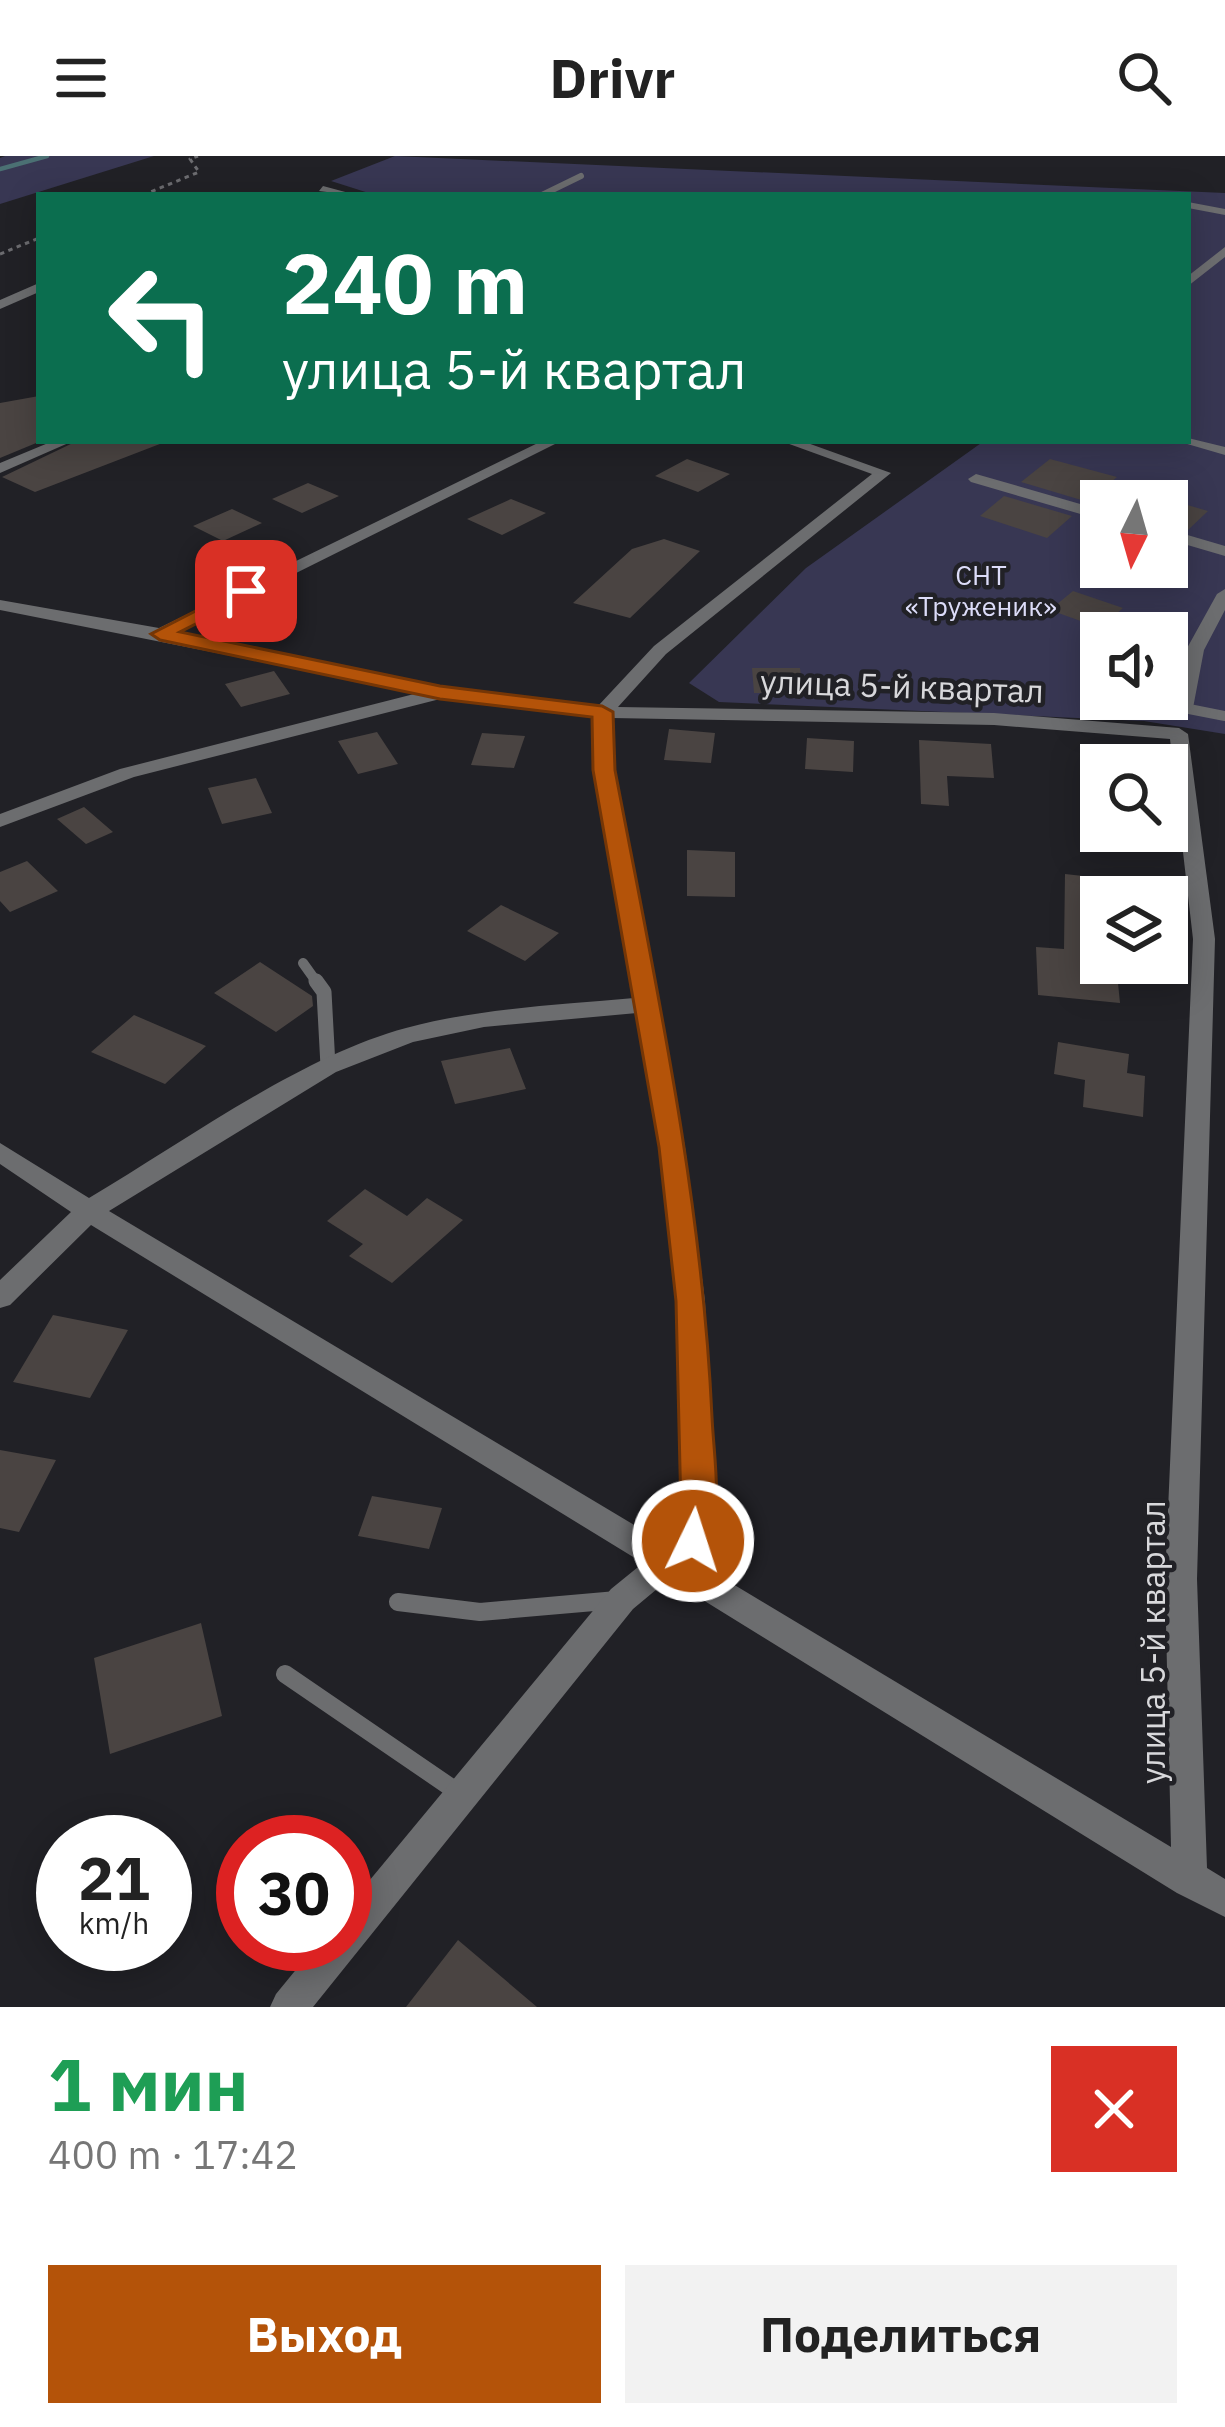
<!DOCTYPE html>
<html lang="ru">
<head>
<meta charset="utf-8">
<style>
  body { margin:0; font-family:"IBM Plex Sans",sans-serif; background:#f2f2f2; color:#222; height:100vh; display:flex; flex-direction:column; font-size:45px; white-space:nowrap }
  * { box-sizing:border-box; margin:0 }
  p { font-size:39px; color:#767676 }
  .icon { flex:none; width:66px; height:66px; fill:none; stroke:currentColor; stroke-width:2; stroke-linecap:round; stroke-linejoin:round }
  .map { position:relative; height:1851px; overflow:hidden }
  .sheet { display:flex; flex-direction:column; background:#fff; flex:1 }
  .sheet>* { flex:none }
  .hud { position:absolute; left:36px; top:36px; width:1155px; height:252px; border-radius:0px; box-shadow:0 6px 30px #0003; background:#0b6e4f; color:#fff; overflow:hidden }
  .needle { width:78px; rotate:185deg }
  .controls { position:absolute; left:1080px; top:324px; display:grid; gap:24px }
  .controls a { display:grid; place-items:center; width:108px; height:108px; border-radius:0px; background:#fff; box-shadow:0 6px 30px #0003; font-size:60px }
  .speed { position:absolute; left:36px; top:1659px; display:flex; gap:24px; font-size:60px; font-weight:700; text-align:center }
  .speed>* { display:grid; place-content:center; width:156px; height:156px; border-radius:50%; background:#fff; box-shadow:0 6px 30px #0003; line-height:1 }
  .speed small { font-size:30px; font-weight:400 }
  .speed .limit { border:18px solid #d22; background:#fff; color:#111 }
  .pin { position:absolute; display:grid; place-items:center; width:102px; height:102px; color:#fff; margin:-51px; border-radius:24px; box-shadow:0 6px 18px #0006 }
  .me { position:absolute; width:132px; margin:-66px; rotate:4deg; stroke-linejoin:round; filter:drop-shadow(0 0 9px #0008) }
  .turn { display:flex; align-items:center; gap:42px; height:252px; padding:0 48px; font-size:54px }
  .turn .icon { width:156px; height:156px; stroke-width:2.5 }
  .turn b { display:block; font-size:84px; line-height:102px }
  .round { display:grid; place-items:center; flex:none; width:126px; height:126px; border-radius:0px; background:#f2f2f2 }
  .overview { display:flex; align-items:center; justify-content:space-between; height:204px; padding:0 48px }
  h1 { font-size:72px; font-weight:700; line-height:90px; color:#1e9e55 }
  .button { display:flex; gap:24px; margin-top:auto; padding:24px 48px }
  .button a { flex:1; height:138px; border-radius:0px; background:#b45309; color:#fff; font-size:48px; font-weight:700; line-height:138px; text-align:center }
  .button a+a { background:#f2f2f2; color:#222 }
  header { display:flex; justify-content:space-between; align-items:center; height:156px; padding:0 48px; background:#fff; font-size:54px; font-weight:700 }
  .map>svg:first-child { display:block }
</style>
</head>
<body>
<header><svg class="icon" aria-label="menu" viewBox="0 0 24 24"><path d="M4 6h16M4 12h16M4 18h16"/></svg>Drivr<svg class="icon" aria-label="search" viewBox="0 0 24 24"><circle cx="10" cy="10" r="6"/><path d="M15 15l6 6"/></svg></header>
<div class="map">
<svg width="1225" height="1851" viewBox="0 0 1225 1851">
  <rect width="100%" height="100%" fill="#212126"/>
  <path fill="#383753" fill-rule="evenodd" d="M 5,0 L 154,0 L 0,48 L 0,2 Z
    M 395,0 L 1225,37 L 1225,578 L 1144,565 L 719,546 L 689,527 L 806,412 L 984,285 L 1188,285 L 1188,39 L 375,39 L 331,25 ZM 1101,345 L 1167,345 L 1167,411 L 1101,411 ZM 1101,477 L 1167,477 L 1167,543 L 1101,543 Z"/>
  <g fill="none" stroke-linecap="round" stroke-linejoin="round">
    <path stroke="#4b7073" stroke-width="4.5" d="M 0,13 L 47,0"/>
  </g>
  <path fill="#4a4442" d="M 39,240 L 41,285 L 0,302 L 0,247 Z
    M 77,285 L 165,285 L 165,286 L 35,336 L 2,321 Z
    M 687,303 L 730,318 L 698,336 L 655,320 Z
    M 1050,303 L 1117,321 L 1088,346 L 1021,326 Z
    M 308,327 L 339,340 L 302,357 L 272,343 Z
    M 1004,340 L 1072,360 L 1047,382 L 980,360 Z
    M 511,343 L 546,357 L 502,379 L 467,363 Z
    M 1177,346 L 1208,355 L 1188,374 L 1167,369 L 1167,356 Z
    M 232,353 L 262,367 L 223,385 L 193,370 Z
    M 664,383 L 700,395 L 630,462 L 573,447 L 632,393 Z
    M 1073,435 L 1123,452 L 1100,472 L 1050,454 Z
    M 752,512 L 800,512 L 803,537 L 754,537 Z
    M 274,515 L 290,538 L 241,551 L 225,528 Z
    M 669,573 L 715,577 L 711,607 L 664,604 Z
    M 377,576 L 398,608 L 358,618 L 338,585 Z
    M 482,577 L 525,580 L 514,612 L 471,609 Z
    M 807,582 L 854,585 L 853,616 L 805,613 Z
    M 919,584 L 991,588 L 994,622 L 947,620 L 949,650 L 921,648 Z
    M 256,622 L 272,657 L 222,668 L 208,632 Z
    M 84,651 L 113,676 L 86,688 L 57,663 Z
    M 687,694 L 735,696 L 735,741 L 687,740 Z
    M 27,705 L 58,735 L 10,756 L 0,745 L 0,716 Z
    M 1065,718 L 1101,722 L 1101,807 L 1116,807 L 1120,847 L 1038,839 L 1036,791 L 1064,793 Z
    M 501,749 L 559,777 L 525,805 L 467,775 Z
    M 260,806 L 312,840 L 313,850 L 276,876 L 214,837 Z
    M 134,859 L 206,890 L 165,928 L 91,896 Z
    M 1058,886 L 1129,898 L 1127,917 L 1145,920 L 1143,961 L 1083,951 L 1085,924 L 1054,918 Z
    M 510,892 L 526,933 L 455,948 L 441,905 Z
    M 365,1033 L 407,1060 L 427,1042 L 463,1064 L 392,1127 L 349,1100 L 363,1088 L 327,1065 Z
    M 53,1159 L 128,1174 L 90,1242 L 13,1226 Z
    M 0,1294 L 56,1304 L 19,1376 L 0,1372 Z
    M 372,1340 L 442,1352 L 429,1393 L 358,1380 Z
    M 201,1467 L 222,1560 L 110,1598 L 94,1502 Z
    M 458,1784 L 537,1851 L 406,1851 Z"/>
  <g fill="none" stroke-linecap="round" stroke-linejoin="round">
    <path stroke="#6c6c70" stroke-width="3" stroke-dasharray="4.5 4.5" stroke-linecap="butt" d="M 143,39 L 199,16 L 190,3 L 198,0
      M 0,98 L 39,82"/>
    <path stroke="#6c6d6f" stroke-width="6" d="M 542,39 L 581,20"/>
    <path stroke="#6c6d6f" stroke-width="10" d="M 1184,552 L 1225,560
      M 303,807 L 318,828"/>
    <path stroke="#6c6d6f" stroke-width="15" d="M 316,825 L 324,836 L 328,910"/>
    <path stroke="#6c6d6f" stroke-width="18" d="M 398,1446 L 480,1456 L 617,1444
      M 285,1518 L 462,1639"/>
    <path fill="#6c6d6f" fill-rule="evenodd" d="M 323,30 L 349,37 L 351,39 L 319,35 Z
      M 1188,46 L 1225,53 L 1225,59 L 1188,52 Z
      M 1225,91 L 1225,101 L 1188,130 L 1188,120 Z
      M 39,127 L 39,136 L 0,153 L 0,144 Z
      M 1188,282 L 1225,291 L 1225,299 L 1177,285 L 1188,285 Z
      M 53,285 L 73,285 L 0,317 L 0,307 Z
      M 542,285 L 561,285 L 178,476 L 441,532 L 598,550 L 654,490 L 872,318 L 781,285 L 802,285 L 891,317 L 666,498 L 618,551 L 994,557 L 1179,572 L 1188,578 L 1215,783 L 1197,1423 L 1207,1712 L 1225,1723 L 1225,1761 L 1177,1737 L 669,1423 L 633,1453 L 313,1851 L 270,1851 L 276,1838 L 317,1788 L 345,1788 L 345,1754 L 611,1433 L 643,1407 L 91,1069 L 10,1149 L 0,1152 L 0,1124 L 71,1056 L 0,1008 L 0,987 L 89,1042 C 184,986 301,900 406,872 C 480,852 558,849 634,842 L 594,614 L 594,561 L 440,543 L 134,621 L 0,671 L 0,658 L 120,613 L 418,537 L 0,454 L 0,444 L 159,472 ZM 612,562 L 994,569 L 1170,583 L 1193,783 L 1165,1423 L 1171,1691 L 693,1404 L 708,1385 L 714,1355 L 705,1145 L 685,991 L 614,614 ZM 637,857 L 661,991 L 677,1145 L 684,1355 L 679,1378 L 666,1388 L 109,1055 L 336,916 L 413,886 L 484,871 Z
      M 976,318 L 1101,354 L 1101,364 L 971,326 L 968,323 Z
      M 1167,373 L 1225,390 L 1225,400 L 1167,383 Z
      M 1225,433 L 1225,454 L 1204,494 L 1193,552 L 1184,558 L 1177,556 L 1175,552 L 1186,494 L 1217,438 Z"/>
  </g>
  <path fill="#b45309" stroke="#753606" stroke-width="3" d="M 246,429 L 253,431 L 253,439 L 180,476 L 440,530 L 602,550 L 613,556 L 615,614 C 656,829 702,1041 712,1261 C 714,1304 724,1356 706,1396 L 693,1400 L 681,1396 L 676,1385 L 681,1355 L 676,1145 L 659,991 L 593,614 L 592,561 L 440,543 L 160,484 L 151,478 Z"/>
  <g text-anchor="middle" stroke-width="9" stroke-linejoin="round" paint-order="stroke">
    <g font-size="27" fill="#dcdcf8" stroke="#212126">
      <text x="981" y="429">СНТ<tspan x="981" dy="31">«Труженик»</tspan></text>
    </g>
    <g font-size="33" fill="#d8d8db" stroke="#212126">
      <text transform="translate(902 530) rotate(2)" y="12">улица 5-й квартал</text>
      <text transform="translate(1153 1486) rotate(-90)" y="12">улица 5-й квартал</text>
    </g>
  </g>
</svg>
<div class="controls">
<a><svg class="needle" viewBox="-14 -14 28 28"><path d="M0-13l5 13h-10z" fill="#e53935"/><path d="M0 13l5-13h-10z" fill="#767676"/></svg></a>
<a><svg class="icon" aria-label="sound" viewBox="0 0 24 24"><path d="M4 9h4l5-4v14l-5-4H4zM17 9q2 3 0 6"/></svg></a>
<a><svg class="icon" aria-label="search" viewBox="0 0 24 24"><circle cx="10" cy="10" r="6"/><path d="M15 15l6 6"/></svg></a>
<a><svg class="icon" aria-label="layers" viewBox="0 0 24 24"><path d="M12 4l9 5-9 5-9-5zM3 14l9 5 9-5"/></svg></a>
</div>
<div class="speed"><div>21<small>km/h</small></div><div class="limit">30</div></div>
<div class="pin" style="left:246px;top:435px;background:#d93025"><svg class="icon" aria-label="arrive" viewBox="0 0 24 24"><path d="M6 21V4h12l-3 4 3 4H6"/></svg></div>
<svg class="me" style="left:693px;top:1385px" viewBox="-20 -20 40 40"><circle r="17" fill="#b45309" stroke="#fff" stroke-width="3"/><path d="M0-11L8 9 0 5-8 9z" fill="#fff"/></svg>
<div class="hud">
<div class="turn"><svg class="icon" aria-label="left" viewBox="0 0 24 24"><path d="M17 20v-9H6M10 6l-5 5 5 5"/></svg><div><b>240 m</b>улица 5-й квартал</div></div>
</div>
</div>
<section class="sheet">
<div class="overview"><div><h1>1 мин</h1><p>400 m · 17:42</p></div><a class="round" style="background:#d93025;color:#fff"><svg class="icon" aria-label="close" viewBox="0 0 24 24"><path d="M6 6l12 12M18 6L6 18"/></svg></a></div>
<div class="button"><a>Выход</a><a>Поделиться</a></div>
</section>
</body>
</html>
